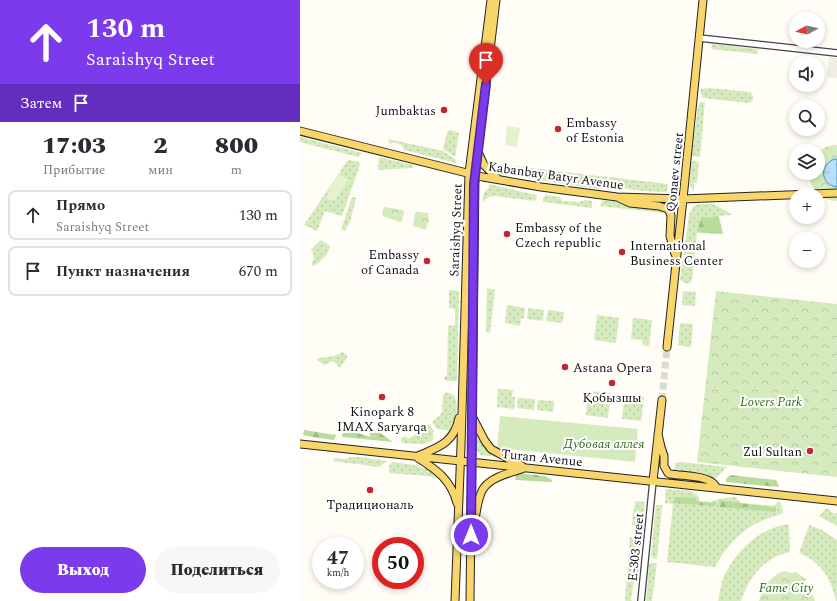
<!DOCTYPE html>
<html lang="ru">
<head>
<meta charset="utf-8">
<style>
  body { margin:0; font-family:Spectral,serif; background:#f7f7f7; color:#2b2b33; height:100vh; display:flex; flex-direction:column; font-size:15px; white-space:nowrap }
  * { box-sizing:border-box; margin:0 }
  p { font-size:13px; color:#7c7c81 }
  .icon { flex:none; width:22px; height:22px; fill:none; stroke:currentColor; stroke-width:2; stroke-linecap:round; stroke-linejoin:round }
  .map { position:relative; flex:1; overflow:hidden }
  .sheet { display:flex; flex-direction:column; background:#fff; width:300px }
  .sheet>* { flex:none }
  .guide { background:#7c3aed; color:#fff; overflow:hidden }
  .needle { width:26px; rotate:262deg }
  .fabs { position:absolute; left:489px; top:12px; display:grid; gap:8px }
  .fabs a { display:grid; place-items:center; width:36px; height:36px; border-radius:50%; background:#fff; box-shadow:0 2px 6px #0003; font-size:20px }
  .speed { position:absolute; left:12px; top:537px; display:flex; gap:8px; font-size:20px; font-weight:700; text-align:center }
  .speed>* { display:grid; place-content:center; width:52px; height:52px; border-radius:50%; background:#fff; box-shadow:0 2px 6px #0003; line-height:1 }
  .speed small { font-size:10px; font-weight:400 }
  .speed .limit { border:6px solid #d22; background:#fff; color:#111 }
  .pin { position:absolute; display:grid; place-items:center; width:34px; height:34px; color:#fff; margin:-41px -17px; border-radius:50% 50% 50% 0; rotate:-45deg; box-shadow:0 0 4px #0007 }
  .pin .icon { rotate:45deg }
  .me { position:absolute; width:44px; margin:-22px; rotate:0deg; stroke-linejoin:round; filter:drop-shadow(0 0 3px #0008) }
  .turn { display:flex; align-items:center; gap:14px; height:84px; padding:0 20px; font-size:18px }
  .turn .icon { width:52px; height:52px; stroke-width:2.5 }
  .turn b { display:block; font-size:28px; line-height:34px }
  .then { display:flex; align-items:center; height:38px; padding:0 20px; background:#0003; gap:8px; font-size:15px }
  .eta { display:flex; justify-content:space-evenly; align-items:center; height:68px; text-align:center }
  .eta b { font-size:24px; font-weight:800; line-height:28px }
  .action { display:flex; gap:8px; margin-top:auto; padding:8px 20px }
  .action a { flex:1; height:46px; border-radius:24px; background:#7c3aed; color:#fff; font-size:16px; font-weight:800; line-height:46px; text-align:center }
  .action a+a { background:#f7f7f7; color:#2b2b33 }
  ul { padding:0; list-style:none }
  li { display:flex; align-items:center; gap:12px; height:50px; margin:0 8px 6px; padding:0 12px; border:2px solid #e1e1e2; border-radius:8px }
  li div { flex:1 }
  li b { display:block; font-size:15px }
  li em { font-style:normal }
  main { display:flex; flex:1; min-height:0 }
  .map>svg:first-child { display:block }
</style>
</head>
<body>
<main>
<section class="sheet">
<div class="guide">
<div class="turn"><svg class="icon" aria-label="ahead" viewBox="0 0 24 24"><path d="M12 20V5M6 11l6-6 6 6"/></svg><div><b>130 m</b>Saraishyq Street</div></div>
<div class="then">Затем<svg class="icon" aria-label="arrive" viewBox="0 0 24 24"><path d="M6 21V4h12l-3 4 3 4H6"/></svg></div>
</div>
<div class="eta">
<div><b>17:03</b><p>Прибытие</p></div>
<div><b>2</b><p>мин</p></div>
<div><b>800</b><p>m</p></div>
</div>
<ul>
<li><svg class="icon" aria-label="ahead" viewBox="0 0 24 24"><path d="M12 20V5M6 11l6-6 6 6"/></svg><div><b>Прямо</b><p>Saraishyq Street</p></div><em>130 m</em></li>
<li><svg class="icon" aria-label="arrive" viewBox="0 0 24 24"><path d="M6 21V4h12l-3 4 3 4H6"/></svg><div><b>Пункт назначения</b></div><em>670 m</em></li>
</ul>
<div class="action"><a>Выход</a><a>Поделиться</a></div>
</section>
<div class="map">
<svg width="537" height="601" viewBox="0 0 537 601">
  <defs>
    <pattern id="grass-dots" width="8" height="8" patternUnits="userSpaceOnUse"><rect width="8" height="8" fill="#d5ebbd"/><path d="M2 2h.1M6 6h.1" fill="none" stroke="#b6c8a1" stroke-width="1.8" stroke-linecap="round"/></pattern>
    <pattern id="forest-firs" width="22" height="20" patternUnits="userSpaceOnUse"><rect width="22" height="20" fill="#b9dc9c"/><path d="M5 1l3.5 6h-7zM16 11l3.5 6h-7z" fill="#9ebc85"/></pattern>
    <pattern id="park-crowns" width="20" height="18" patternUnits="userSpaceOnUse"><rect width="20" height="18" fill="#d5ebbd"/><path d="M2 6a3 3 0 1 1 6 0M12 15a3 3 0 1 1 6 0" fill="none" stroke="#b6c8a1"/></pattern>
    <pattern id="water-ripples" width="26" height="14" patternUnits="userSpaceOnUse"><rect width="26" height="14" fill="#b9e0f7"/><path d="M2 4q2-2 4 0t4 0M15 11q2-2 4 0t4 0" fill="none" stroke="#9ebfd3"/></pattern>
  </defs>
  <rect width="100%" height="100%" fill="#fffdf5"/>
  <path fill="url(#grass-dots)" d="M 412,44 L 457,49 L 458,54 L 411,49 Z
    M 409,88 L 451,92 L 453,96 L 453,100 L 449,103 L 403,98 L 400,92 L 401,89 Z
    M 400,102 L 405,102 L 400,157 L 392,156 L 398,105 Z
    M 151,130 L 159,133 L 155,157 L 143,149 L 147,133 L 148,131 Z
    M 0,137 L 62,153 L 58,157 L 0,142 Z
    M 88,139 L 143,151 L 155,159 L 156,163 L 104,150 L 102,145 L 93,142 L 90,144 Z
    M 79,157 L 113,165 L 113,168 L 78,170 Z
    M 48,160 L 59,162 L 60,165 L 42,216 L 25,211 L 17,231 L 4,225 Z
    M 391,161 L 399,162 L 397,183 L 394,183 L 394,192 L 390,186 Z
    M 190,163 L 307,177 L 306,187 L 302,189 L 291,188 L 239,180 L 197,171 L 189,167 Z
    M 309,177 L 368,184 L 367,190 L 365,192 C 346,192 327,189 308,186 Z
    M 189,184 L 236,195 L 237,197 L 235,201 L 195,196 L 189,197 L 182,202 L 184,193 L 189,187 Z
    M 246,195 L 260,197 L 262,201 L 279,202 L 286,200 L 292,201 L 292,208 L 243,202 L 243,198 Z
    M 52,197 L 56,198 L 50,222 L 45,231 L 41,230 Z
    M 303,200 L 318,202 L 330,206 L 364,209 L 363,213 L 300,206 Z
    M 397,204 L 414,204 L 431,214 L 431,215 L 419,216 L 423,234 L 397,233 L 392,281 L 387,284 L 380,280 L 389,215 L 392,208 Z
    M 21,240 L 30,246 C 29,255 21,261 14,266 L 11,265 C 15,259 14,255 11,249 Z
    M 187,288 L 195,290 L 190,333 L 186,332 Z
    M 149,290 L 159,291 L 157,381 L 147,381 L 144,379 L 144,377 L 147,375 L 148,326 L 155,325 L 155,309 L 149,308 Z
    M 383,291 L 396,292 L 395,306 L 382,305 Z
    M 207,305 L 225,308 L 224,319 L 221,318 L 220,326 L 205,323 Z
    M 228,308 L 244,310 L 243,321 L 227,319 Z
    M 248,310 L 264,312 L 262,323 L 246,321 Z
    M 297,315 L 319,318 L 316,343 L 294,340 Z
    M 333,318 L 352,320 L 349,346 L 342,345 L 343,340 L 331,339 Z
    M 380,323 L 393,324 L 391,347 L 378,345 Z
    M 42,352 L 43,352 L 48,356 L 40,368 L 35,363 L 34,361 L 33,361 L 24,365 L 16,359 C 24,356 35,358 42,352 Z
    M 198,389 L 213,390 L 212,397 L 215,397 L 214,409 L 197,407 Z
    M 288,391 L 311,393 L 308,418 L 286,415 Z
    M 147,392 L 154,395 C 158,401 157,420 154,426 C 152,431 148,436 145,440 L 143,438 L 148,431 L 146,430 L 137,429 L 132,422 L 142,413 L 143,395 Z
    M 337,396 L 344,397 L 341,421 L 322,419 L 324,400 L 337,401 Z
    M 218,398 L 235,399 L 234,410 L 217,408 Z
    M 238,400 L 254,401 L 253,412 L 237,410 Z
    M 129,424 L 134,431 L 133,434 L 133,440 C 130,441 127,443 124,444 C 118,445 110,443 103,443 L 101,441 L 101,439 L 105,436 L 109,439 Z
    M 175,431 L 183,443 L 198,456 L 197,457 L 181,455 L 177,451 L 176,451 Z
    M 52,457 L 59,457 L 87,461 L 79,467 L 33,461 L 35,458 L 45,459 Z
    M 94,462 L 114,465 L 127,469 L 143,479 L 143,480 L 128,476 L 89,473 C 89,467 88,464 94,462 Z
    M 381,462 L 427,467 L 416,478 L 396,473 L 374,471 L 375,463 Z
    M 366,489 L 392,491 L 399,497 L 399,501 L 411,502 L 418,499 L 435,497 L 441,503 L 474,506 L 478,502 L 480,502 L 483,511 L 483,513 C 475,516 466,519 459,522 C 440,531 424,549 415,567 L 367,562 L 373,504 L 365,503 Z
    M 335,501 L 345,502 L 343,525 L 332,525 Z
    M 356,505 L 362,505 L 362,508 L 357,559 L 353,558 L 351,556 Z
    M 528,508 L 533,513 L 537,513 L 537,526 L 519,516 L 526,509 Z
    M 489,524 L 490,552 C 463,558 450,576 441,601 L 418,601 C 420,592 421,582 425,574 C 437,550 461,527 489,524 Z
    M 509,525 L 522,530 L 537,540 L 537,601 L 536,601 C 531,578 521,562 499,553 Z
    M 330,537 L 341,538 L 338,579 L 334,580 L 331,599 L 332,601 L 325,601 Z
    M 351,563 L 357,563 L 352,601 L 346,601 L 349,564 Z"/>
  <path fill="url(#forest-firs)" d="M 417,215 L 418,216 L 423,234 L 397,232 L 401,217 C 406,217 413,219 417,215 Z
    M 4,430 L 36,435 L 34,440 L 18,438 L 3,435 Z
    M 43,430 L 45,430 L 63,431 L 54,432 L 71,437 L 69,432 L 80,433 L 93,442 L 42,437 Z
    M 217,473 L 245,476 L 252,480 L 252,482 L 215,480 Z
    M 430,475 L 476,480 L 479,486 L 478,487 L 426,482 L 426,479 Z
    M 375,497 L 396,498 L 397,502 L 416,503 L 415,506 L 374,503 Z
    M 419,500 L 476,508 L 476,512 L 420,507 Z"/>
  <path fill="url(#park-crowns)" d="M 533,145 L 537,145 L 537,159 L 535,159 L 534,187 L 537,187 L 537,201 C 522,201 509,188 509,173 L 518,173 L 518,152 L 526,147 Z
    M 84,207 L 103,210 L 104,213 L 102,221 L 100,222 L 83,216 L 82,213 Z
    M 117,212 L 128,213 L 129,219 L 126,230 L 113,226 L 115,213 Z
    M 416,291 L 537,304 L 537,477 L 397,462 Z
    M 484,571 L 491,573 L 496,572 L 506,579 L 505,582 L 509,586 L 515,601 L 459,601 C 462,588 471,575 484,571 Z"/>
  <path fill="#d5ebbd" d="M 200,416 L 338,429 L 335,462 L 197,448 Z"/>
  <path fill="#e6f2cf" d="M 207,126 L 220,128 L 217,147 L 205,145 Z
    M 39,174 L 48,180 L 35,201 L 26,198 L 29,190 Z"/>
  <path fill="#f1ede2" d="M 529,57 L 537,58 L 537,78 L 528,77 L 527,75 Z"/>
  <path fill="url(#water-ripples)" stroke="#3f96cf" d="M 535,159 L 537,159 L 537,187 C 520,185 519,164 535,159 Z"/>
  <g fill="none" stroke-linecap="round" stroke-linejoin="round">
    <path stroke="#dbdad3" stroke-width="7" stroke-dasharray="7 3.5" stroke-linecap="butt" d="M 362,400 L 367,347"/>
    <g stroke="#444" stroke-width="8">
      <path id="minor" d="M 399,38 L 537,53
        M 341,601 L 353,481"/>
    </g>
    <g stroke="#222" stroke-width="9">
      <path id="major" d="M 0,131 L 183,177 L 241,187 L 317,197 L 383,199 L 537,193
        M 178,152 L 184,165 L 198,179
        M 319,198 L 330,203 L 359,206 L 368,209 L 371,215 L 370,236 L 375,254
        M 367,347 L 383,199 L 403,0
        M 173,418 L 185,441 L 191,449 L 222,466
        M 358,434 L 361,447 L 364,456 L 364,466 L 368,473 L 370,474 C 383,476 399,475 410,481 C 413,482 415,485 417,488
        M 0,444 L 537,501
        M 118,456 C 139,447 154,443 159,418
        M 118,458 C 137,470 151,480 157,503
        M 353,481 L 362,400
        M 174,523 C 177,512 177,499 183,489 C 191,477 209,473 222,469
        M 155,601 L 161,446 L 169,173 L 191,0
        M 170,601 L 175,175 L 196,0"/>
    </g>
    <use href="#minor" stroke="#fff" stroke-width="5.5"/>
    <use href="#major" stroke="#f9d66b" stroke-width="7"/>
  </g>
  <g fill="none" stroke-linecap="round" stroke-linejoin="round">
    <g stroke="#51269a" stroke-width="10">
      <path id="route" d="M 171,535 L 174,184 L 186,84"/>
    </g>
    <use href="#route" stroke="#7c3aed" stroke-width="7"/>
  </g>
  <g fill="#c4262e" stroke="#fff" stroke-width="1.5">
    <circle cx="144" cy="110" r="4"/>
    <circle cx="258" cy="129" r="4"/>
    <circle cx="207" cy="234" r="4"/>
    <circle cx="322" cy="252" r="4"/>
    <circle cx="127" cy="261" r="4"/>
    <circle cx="265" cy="367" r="4"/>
    <circle cx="312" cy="383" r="4"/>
    <circle cx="82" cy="397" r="4"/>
    <circle cx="510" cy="451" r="4"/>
    <circle cx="70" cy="490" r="4"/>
  </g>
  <g text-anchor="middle" stroke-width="4" stroke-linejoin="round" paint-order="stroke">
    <g font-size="13" fill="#111" stroke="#fff" text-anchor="start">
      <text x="136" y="115" text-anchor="end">Jumbaktas</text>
      <text x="266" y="127">Embassy<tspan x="266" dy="15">of Estonia</tspan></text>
      <text x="215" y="232">Embassy of the<tspan x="215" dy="15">Czech republic</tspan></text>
      <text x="330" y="250">International<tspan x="330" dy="15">Business Center</tspan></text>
      <text x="119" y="259" text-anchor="end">Embassy<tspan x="119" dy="15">of Canada</tspan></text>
      <text x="273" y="372">Astana Opera</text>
      <text x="312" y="402" text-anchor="middle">Қобызшы</text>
      <text x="82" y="416" text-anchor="middle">Kinopark 8<tspan x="82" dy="15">IMAX Saryarqa</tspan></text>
      <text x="502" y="456" text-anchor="end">Zul Sultan</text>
      <text x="70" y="509" text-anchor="middle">Традициональ</text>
    </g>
    <g font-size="13" fill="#111" stroke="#fff">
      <text transform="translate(374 172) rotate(-84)" y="5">Qonaev street</text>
      <text transform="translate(256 175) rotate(8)" y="5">Kabanbay Batyr Avenue</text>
      <text transform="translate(155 230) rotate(-88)" y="5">Saraishyq Street</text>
      <text transform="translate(242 457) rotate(6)" y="5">Turan Avenue</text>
      <text transform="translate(335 547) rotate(-84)" y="5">E-303 street</text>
    </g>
    <g font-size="13" font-style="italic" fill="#2f6b1f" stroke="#fff">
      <text x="471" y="406">Lovers Park</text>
      <text x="304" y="448">Дубовая аллея</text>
      <text x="486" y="592">Fame City</text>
    </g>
  </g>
</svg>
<div class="fabs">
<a><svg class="needle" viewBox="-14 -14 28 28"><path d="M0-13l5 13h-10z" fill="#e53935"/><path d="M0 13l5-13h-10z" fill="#7c7c81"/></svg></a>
<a><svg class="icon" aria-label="sound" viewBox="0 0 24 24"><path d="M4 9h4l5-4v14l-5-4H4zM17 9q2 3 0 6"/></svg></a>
<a><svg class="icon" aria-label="search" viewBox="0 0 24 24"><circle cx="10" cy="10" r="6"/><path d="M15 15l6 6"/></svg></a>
<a><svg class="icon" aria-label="layers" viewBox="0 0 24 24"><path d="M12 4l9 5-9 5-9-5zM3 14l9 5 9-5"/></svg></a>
<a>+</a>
<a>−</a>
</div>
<div class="speed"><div>47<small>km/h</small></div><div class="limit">50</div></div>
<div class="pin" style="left:186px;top:84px;background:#d93025"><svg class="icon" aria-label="arrive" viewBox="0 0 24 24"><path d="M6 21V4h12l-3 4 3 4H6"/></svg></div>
<svg class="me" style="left:171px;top:535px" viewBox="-20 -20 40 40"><circle r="17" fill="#7c3aed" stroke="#fff" stroke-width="3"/><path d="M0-11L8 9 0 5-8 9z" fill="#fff"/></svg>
</div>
</main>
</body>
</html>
